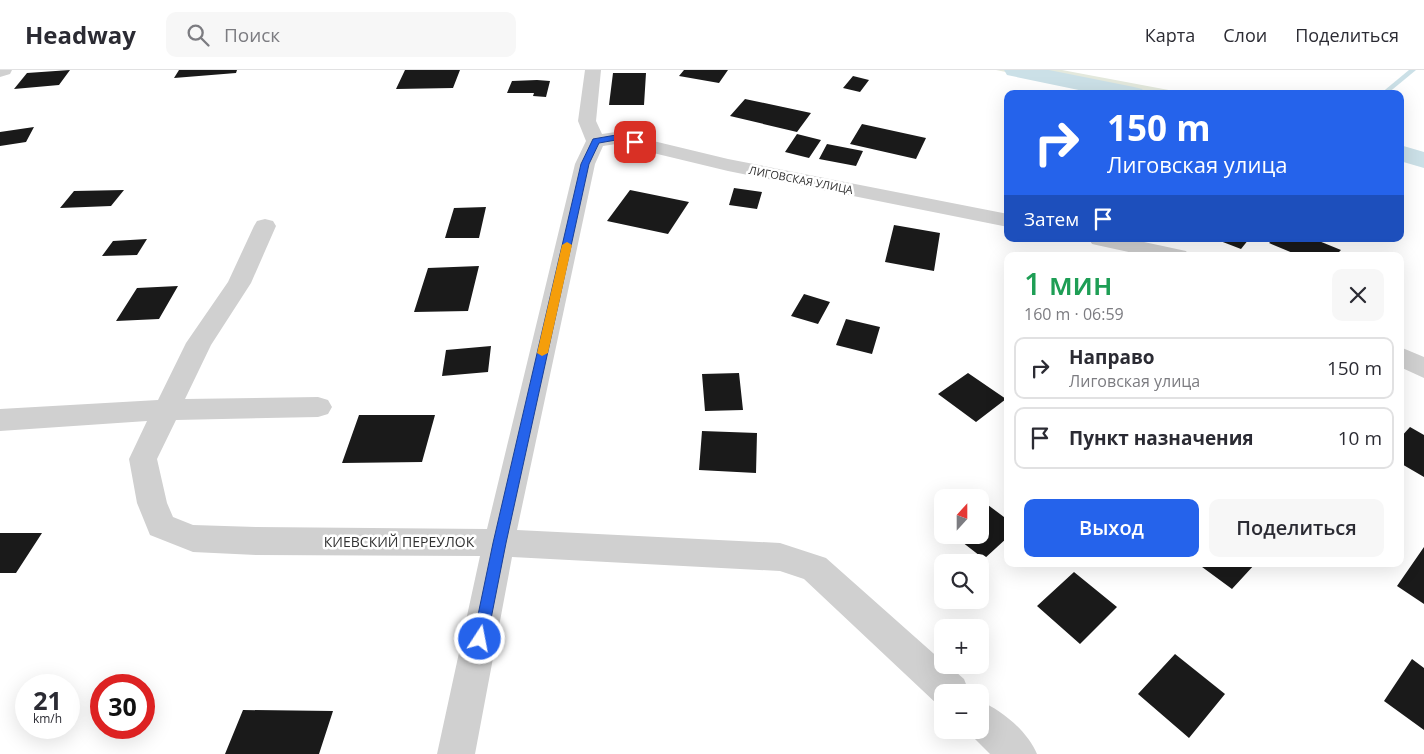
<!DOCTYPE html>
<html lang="ru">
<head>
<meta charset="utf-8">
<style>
  body { margin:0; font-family:"Open Sans",sans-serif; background:#f7f7f7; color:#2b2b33; height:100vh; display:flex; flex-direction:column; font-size:19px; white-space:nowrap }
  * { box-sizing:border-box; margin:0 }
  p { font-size:16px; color:#7c7c81 }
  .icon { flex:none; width:28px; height:28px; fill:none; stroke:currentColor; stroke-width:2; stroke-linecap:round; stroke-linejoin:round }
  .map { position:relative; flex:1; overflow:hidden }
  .side { position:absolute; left:1004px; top:182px; width:400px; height:315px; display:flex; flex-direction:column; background:#fff; border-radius:10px; box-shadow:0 5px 20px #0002 }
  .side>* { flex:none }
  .hud { position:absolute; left:1004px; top:20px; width:400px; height:152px; border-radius:10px; box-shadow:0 5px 20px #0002; background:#2563eb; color:#fff; overflow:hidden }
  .needle { width:32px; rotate:21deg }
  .tools { position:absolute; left:934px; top:419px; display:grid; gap:10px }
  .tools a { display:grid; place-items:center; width:55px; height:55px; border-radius:10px; background:#fff; box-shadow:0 5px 20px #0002; font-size:25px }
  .speed { position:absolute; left:15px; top:604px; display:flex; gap:10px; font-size:25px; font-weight:700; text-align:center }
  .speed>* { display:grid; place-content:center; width:65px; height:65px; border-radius:50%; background:#fff; box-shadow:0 5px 20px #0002; line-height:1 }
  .speed small { font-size:12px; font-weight:400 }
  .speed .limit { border:8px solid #d22; background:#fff; color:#111 }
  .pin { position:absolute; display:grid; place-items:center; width:42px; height:42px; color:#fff; margin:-21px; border-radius:10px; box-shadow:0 2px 8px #0006 }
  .me { position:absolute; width:55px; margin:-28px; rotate:11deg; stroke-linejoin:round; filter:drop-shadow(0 0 4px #0008) }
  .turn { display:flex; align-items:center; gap:18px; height:105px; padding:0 20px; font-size:22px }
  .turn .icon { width:65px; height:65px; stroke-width:2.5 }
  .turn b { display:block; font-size:35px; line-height:42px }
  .then { display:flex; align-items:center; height:48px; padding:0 20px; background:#0003; gap:10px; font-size:19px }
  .round { display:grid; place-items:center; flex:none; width:52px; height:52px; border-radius:10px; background:#f7f7f7 }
  .overview { display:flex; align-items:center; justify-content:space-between; height:85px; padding:0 20px }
  h1 { font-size:30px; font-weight:600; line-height:38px; color:#1e9e55 }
  .primary-button { display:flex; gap:10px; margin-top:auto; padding:10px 20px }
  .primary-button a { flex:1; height:58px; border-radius:10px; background:#2563eb; color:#fff; font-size:20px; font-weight:600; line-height:58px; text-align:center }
  .primary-button a+a { background:#f7f7f7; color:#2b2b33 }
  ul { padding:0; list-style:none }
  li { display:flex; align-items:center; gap:15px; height:62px; margin:0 10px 8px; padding:0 10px; border:2px solid #e1e1e2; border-radius:10px }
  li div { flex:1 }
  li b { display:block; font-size:19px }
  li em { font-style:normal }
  header { display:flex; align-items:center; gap:30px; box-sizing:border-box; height:70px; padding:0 25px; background:#fff; border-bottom:1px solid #e1e1e2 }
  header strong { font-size:24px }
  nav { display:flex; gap:28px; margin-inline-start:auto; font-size:18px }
  .search { width:350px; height:45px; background:#f7f7f7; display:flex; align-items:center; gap:12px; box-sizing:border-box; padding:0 18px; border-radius:10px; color:#7c7c81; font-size:19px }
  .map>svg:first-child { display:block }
</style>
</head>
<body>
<header>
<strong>Headway</strong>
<div class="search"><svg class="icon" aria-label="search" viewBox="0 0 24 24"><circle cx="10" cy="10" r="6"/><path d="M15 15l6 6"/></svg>Поиск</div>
<nav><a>Карта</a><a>Слои</a><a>Поделиться</a></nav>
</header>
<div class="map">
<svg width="1424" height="684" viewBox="0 0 1424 684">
  <rect width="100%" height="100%" fill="#fff"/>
  <path fill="#e4e9dd" d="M 996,0 L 1062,0 L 1190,24 L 1112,24 Z
    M 1400,78 L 1424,84 L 1424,97 L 1400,90 Z"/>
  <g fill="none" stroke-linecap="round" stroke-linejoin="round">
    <path fill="#cbe0e7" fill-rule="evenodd" d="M 1409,0 L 1416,0 L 1387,24 L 1380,24 Z"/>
    <path fill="#cbe0e7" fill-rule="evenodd" d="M 1004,0 L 1049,0 L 1134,17 L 1142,19 L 1146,24 L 1098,24 L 1007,5 Z
      M 1400,75 L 1424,82 L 1424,98 L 1400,91 Z"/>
  </g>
  <path fill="#1a1a1a" d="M 70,0 L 59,15 L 14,19 L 27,3 Z
    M 179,0 L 237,0 L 236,3 L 174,8 Z
    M 405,0 L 460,0 L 453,18 L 396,19 Z
    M 684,0 L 728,0 L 719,13 L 679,6 Z
    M 613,3 L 646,3 L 644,35 L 609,35 Z
    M 853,6 L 869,10 L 860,22 L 843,18 Z
    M 537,10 L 550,11 L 546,27 L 533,26 L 534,23 L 507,23 L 512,11 Z
    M 745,29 L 811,43 L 797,62 L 730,46 Z
    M 862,54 L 926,68 L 916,89 L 850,74 Z
    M 34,57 L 26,72 L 0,76 L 0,62 Z
    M 797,64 L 821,70 L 809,88 L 785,82 Z
    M 827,74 L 863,81 L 856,96 L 819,89 Z
    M 734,118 L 762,122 L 757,139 L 729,135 Z
    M 124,120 L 111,136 L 60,138 L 74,121 Z
    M 630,120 L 689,132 L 668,164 L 607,151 Z
    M 486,137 L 479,168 L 445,168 L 454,138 Z
    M 894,155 L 940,163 L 934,201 L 885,192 Z
    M 147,169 L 137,185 L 102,186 L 113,171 Z
    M 1215,169 L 1249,169 L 1241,179 Z
    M 1273,169 L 1314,169 L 1341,180 L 1335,186 L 1300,186 L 1269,173 Z
    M 479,196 L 468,241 L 414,242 L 428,198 Z
    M 178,216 L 159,249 L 116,251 L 137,218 Z
    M 804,224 L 830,232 L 818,254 L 791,246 Z
    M 846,249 L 880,257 L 872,284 L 836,275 Z
    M 491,276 L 488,302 L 442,306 L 446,280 Z
    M 739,303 L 743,340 L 705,341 L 702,304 Z
    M 968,303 L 1006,329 L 976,352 L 938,324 Z
    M 359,345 L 435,345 L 422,392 L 342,393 Z
    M 1410,357 L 1424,365 L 1424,407 L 1400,393 L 1400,368 Z
    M 702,361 L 757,363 L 756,403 L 699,400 Z
    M 980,429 L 1008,450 L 1008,467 L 984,489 L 953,465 L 980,465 Z
    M 0,463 L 42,463 L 16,503 L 0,503 Z
    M 1424,477 L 1424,534 L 1397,516 Z
    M 1198,494 L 1255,494 L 1232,519 Z
    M 1074,502 L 1117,537 L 1080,574 L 1037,536 Z
    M 1175,584 L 1225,624 L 1189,668 L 1138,624 Z
    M 1412,589 L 1424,598 L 1424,660 L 1384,631 Z
    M 243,640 L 333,641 L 319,684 L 225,684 Z"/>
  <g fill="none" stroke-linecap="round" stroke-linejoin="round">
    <path fill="#d0d0d0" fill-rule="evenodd" d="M 0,0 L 12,0 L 10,4 L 0,7 Z
      M 585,0 L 601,0 L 596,51 L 602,64 L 616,62 L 728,89 L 1008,144 L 1008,157 L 728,101 L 616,74 L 603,76 L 595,94 L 517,460 L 780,473 L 826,488 L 942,591 L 942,595 L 948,595 L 964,609 L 969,622 L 942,622 L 942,636 L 938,635 L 804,509 L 780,501 L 512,487 L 475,684 L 437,684 L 480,486 L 256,485 L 193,482 L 150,465 L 137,433 L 129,389 L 147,351 L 0,361 L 0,339 L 158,330 L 186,273 L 228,212 L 254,156 L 257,151 L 265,149 L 273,151 L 276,156 L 251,213 L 211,275 L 185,329 L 318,327 L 328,330 L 332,337 L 328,344 L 318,347 L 176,350 L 157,389 L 167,433 L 173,447 L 193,455 L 256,457 L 487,459 L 575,94 L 586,71 L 578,51 Z
      M 1089,169 L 1130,169 L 1186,181 L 1189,186 L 1147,186 L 1092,174 Z
      M 1400,277 L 1424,287 L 1424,308 L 1400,297 Z
      M 980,631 C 1002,640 1028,662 1037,684 L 990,684 L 966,660 L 980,660 Z"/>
  </g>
  <path fill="#2563eb" stroke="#184099" d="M 616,65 L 639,72 L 635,75 L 616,70 L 599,73 L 589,94 L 506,473 L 487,569 L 485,574 L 480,576 L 475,574 L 473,569 L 493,473 L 581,94 L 593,69 Z"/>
  <path fill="#f59e0b" d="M 567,172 L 572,175 L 548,283 L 542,286 L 537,283 L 562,175 Z"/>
  <g text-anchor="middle" stroke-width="5" stroke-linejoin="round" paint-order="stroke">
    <g font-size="11" fill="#333" stroke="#fff">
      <text transform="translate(801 110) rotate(11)" y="4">ЛИГОВСКАЯ УЛИЦА</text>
    </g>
    <g font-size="14" fill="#333" stroke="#fff">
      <text x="399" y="477">КИЕВСКИЙ ПЕРЕУЛОК</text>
    </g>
  </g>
</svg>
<div class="tools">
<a><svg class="needle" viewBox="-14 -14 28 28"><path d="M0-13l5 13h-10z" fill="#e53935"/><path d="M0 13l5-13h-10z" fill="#7c7c81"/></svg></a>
<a><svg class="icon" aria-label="search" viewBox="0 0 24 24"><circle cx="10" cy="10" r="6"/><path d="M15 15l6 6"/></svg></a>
<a>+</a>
<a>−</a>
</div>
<div class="speed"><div>21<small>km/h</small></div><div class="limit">30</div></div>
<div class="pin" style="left:635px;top:72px;background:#d93025"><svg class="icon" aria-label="arrive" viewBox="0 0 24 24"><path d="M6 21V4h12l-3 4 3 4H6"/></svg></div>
<svg class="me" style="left:480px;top:569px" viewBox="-20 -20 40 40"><circle r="17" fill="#2563eb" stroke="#fff" stroke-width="3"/><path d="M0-11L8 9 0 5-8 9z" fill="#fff"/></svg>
<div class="hud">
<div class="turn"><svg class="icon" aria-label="right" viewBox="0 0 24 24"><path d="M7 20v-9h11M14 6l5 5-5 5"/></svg><div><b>150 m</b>Лиговская улица</div></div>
<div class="then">Затем<svg class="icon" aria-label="arrive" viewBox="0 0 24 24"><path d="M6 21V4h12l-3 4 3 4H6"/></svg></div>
</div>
<section class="side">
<div class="overview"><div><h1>1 мин</h1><p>160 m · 06:59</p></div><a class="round"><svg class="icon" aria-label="close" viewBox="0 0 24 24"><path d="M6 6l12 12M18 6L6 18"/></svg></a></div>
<ul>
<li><svg class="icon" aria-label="right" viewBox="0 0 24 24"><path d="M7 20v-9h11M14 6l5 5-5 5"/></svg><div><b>Направо</b><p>Лиговская улица</p></div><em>150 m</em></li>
<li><svg class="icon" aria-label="arrive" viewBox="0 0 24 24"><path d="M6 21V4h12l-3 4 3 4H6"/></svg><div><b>Пункт назначения</b></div><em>10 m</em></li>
</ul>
<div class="primary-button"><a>Выход</a><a>Поделиться</a></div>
</section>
</div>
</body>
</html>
